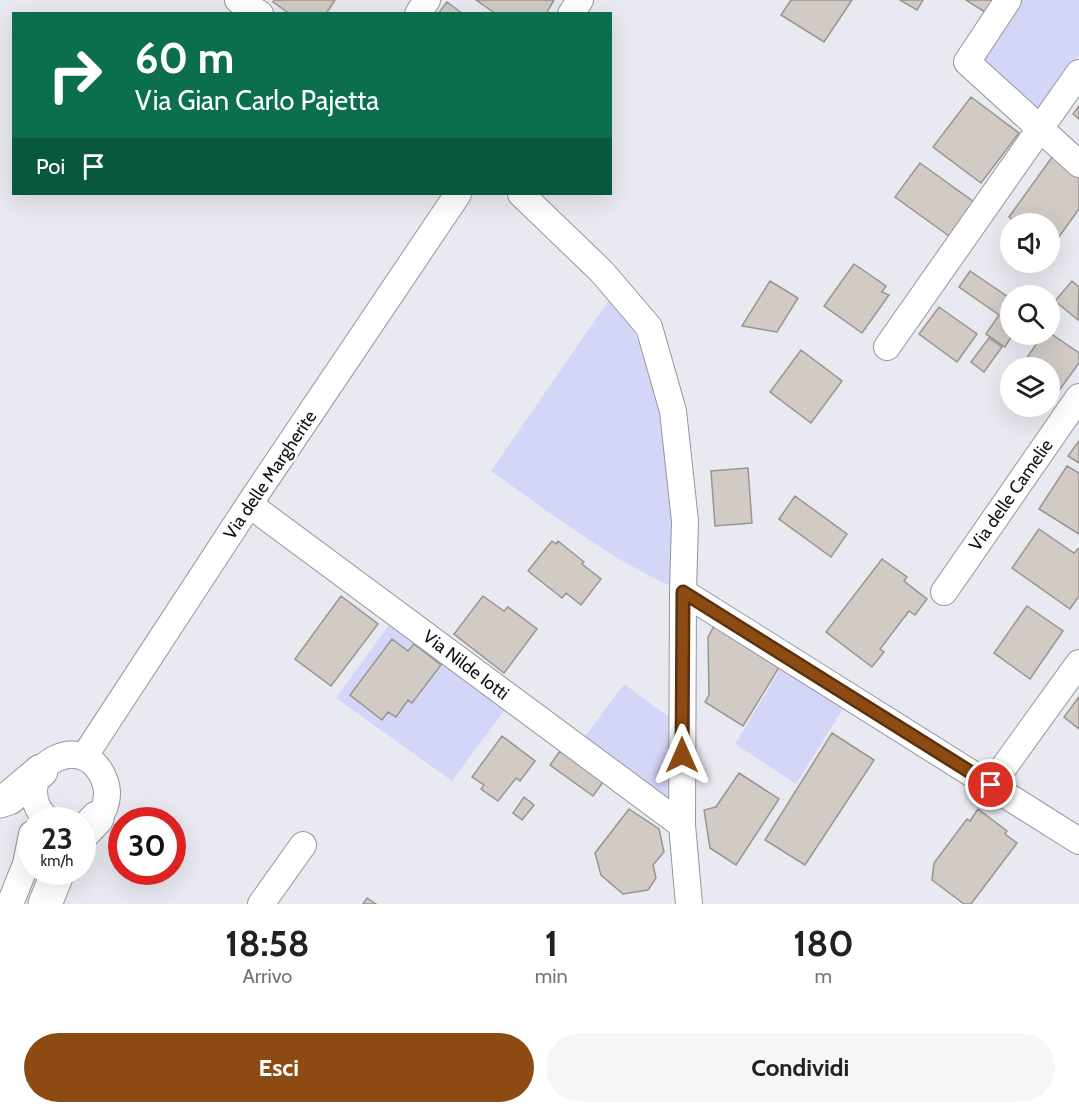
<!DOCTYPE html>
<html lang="it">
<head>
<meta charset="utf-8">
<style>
  body { margin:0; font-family:Cabin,sans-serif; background:#f6f6f6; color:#202124; height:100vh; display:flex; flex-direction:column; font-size:22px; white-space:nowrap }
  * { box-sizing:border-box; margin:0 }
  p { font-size:20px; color:#757577 }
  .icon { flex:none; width:33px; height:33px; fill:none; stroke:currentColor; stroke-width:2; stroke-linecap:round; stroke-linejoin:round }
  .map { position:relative; height:904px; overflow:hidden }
  .details { display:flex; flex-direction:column; background:#fff; flex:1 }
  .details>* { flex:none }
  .hud { position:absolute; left:12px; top:12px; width:600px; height:183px; border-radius:0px; box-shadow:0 6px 24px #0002; background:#0b6e4f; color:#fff; overflow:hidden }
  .fabs { position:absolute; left:1000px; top:213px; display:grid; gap:12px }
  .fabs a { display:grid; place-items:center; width:60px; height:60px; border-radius:50%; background:#fff; box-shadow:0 6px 24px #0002; font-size:30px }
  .speed { position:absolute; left:18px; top:807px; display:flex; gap:12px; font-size:30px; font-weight:700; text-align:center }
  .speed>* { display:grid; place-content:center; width:78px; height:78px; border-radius:50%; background:#fff; box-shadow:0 6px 24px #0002; line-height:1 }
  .speed small { font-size:15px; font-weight:400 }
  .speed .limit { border:9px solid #d22; background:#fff; color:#111 }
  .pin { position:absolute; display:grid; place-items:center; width:51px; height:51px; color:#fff; margin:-26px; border:3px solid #fff; border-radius:50%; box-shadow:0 2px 6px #0007 }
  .me { position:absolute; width:66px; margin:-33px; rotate:0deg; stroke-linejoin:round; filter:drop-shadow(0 0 4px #0008) }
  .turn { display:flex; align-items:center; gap:21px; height:126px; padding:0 24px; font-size:27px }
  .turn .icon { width:78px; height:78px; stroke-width:2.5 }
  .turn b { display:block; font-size:42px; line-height:51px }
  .then { display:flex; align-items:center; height:57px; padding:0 24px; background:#0003; gap:12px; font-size:22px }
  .eta { display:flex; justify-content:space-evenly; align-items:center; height:102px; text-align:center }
  .eta b { font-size:36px; font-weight:700; line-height:42px }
  .button { display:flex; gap:12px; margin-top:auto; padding:12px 24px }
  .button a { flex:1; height:69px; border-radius:36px; background:#8b4b13; color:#fff; font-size:24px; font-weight:700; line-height:69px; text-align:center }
  .button a+a { background:#f6f6f6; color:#202124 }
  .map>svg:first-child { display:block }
</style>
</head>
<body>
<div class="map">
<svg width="1079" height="904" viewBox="0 0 1079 904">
  <rect width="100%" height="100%" fill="#e9e9f1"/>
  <path fill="#d4d6f8" d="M 1018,0 L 1079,0 L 1079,55 L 1039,112 L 980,57 Z
    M 609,300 L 630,324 L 643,349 L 664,418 L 675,515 L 673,587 C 609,559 548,511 491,471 Z
    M 391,622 L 506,708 L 452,781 L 336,698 Z
    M 783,665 L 846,704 L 796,784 L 735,744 Z
    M 624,684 L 669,717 L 667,806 L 581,742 Z"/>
  <path fill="#d1cac5" stroke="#9a948f" stroke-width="1.5" d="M 274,0 L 335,0 L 326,14 L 290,14 L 273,2 Z
    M 476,0 L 554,0 L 546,14 L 496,14 Z
    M 791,0 L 852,0 L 824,42 L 781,15 Z
    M 900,0 L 923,0 L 917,10 Z
    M 966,0 L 997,0 L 985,12 Z
    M 447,2 L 463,14 L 438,14 Z
    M 971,97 L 1019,133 L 981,183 L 933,147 Z
    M 1079,106 L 1079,119 L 1073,114 Z
    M 1055,153 L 1079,171 L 1079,209 L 1051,248 L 1050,224 L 1017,224 L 1009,217 Z
    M 920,163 L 974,202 L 949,236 L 895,197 Z
    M 854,264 L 886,286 L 882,292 L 889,295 L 862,333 L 824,306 Z
    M 970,271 L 1011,299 L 1011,334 L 1013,334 L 1005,347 L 986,334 L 999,315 L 959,287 Z
    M 770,281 L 798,298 L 777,332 L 742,326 Z
    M 1072,281 L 1079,287 L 1078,320 L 1055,301 Z
    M 939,307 L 977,334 L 957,362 L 919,334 Z
    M 1050,333 L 1079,353 L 1079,363 L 1050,403 L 1050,368 L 1020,368 L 1043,334 L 1050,334 Z
    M 989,338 L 1002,347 L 984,372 L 971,362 Z
    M 801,350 L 842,381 L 811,423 L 770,392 Z
    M 1079,441 L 1079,463 L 1068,456 Z
    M 1067,466 L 1079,473 L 1079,534 L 1039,509 Z
    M 748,468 L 752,523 L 715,526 L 711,471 Z
    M 795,496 L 847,534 L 831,557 L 779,519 Z
    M 1039,529 L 1074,553 L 1079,548 L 1079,596 L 1070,609 L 1012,568 Z
    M 552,541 L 556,544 L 558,541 L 584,562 L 582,564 L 601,579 L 581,605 L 566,593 L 562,598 L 528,571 Z
    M 882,559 L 907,577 L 904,581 L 927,599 L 915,615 L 909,611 L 880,649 L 884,652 L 872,667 L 826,632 Z
    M 341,596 L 378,624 L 331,686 L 295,659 Z
    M 483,596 L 504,611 L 508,607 L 537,629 L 504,673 L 454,634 Z
    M 1027,606 L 1063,631 L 1030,679 L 994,653 Z
    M 717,621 L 783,661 L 743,726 L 705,702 L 709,695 L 708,637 Z
    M 392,639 L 408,651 L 414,644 L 441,665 L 412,703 L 408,700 L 396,717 L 388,712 L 382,720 L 350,695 Z
    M 1079,697 L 1079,729 L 1064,717 Z
    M 832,733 L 874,760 L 805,865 L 765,840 Z
    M 502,736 L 535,761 L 520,781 L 516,778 L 498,801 L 481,789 L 484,785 L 472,777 Z
    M 560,751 L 603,782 L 593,796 L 550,765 Z
    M 739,773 L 779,799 L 736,865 L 710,848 L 704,810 L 716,807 Z
    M 524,797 L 534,805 L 522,820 L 513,813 Z
    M 629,809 L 659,829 L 664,852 L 653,865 L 656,878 L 648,890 L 623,894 L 601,875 L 595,853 Z
    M 978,809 L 1007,831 L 1005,834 L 1017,843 L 971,904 L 964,904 L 932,880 L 934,863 L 967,819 L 970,821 Z
    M 367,898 L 376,904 L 363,904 Z"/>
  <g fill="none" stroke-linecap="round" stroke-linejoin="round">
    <g stroke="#95969d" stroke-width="28">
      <path id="minor" d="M 238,0 L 260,14
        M 1008,0 L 967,62 L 1079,164
        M 418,14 L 427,0
        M 571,14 L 580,0
        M 521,194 L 602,272 L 649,327 L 673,411 L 685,521 L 683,592 L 682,825 L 689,904
        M 887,347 L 1079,73
        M 250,505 L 682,825
        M 683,592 L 1079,841
        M 944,592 L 1079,397
        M 84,757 L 252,500 L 458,194
        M 991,785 L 1079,663
        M 48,820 C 37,811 32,797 35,783 C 38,773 45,764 55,759 C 100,736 131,811 82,827
        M 10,904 L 26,864 L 32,834
        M 261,904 L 303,845"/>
    </g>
    <g stroke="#95969d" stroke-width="35">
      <path id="highway" d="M 0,801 L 9,798 L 41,771
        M 82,834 L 97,818
        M 45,904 L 58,872"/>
    </g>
    <use href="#minor" stroke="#fff" stroke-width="26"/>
    <use href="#highway" stroke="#fff" stroke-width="33"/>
  </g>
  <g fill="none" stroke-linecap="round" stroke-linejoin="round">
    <g stroke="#5a310c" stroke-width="15">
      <path id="route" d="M 682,755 L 683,592 L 991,785"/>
    </g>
    <use href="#route" stroke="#8b4b13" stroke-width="10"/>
  </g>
  <g text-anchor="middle" stroke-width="5" stroke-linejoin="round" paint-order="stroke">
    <g font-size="18" fill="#111114" stroke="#fff">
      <text transform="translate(270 475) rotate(-56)" y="6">Via delle Margherite</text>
      <text transform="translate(1011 495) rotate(-55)" y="6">Via delle Camelie</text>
      <text transform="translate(466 665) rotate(37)" y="6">Via Nilde Iotti</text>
    </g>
  </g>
</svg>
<div class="fabs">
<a><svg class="icon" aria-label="sound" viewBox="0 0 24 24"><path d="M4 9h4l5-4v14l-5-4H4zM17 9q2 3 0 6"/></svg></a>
<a><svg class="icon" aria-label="search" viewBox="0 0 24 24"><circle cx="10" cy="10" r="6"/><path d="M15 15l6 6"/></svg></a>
<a><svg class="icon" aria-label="layers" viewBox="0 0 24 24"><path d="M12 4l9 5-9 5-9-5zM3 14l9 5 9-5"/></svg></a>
</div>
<div class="speed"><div>23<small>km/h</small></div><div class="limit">30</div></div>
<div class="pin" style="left:991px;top:785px;background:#d93025"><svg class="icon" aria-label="arrive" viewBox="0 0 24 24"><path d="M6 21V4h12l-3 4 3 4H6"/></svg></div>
<svg class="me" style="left:682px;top:755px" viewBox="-20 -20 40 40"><path d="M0-17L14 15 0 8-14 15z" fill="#8b4b13" stroke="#fff" stroke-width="4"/></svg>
<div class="hud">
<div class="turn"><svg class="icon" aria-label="right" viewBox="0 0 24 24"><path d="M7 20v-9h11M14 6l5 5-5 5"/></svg><div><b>60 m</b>Via Gian Carlo Pajetta</div></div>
<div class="then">Poi<svg class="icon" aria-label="arrive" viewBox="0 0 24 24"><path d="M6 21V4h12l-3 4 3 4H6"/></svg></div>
</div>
</div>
<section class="details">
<div class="eta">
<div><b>18:58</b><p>Arrivo</p></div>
<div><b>1</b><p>min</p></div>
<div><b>180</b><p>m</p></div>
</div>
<div class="button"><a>Esci</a><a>Condividi</a></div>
</section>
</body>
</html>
